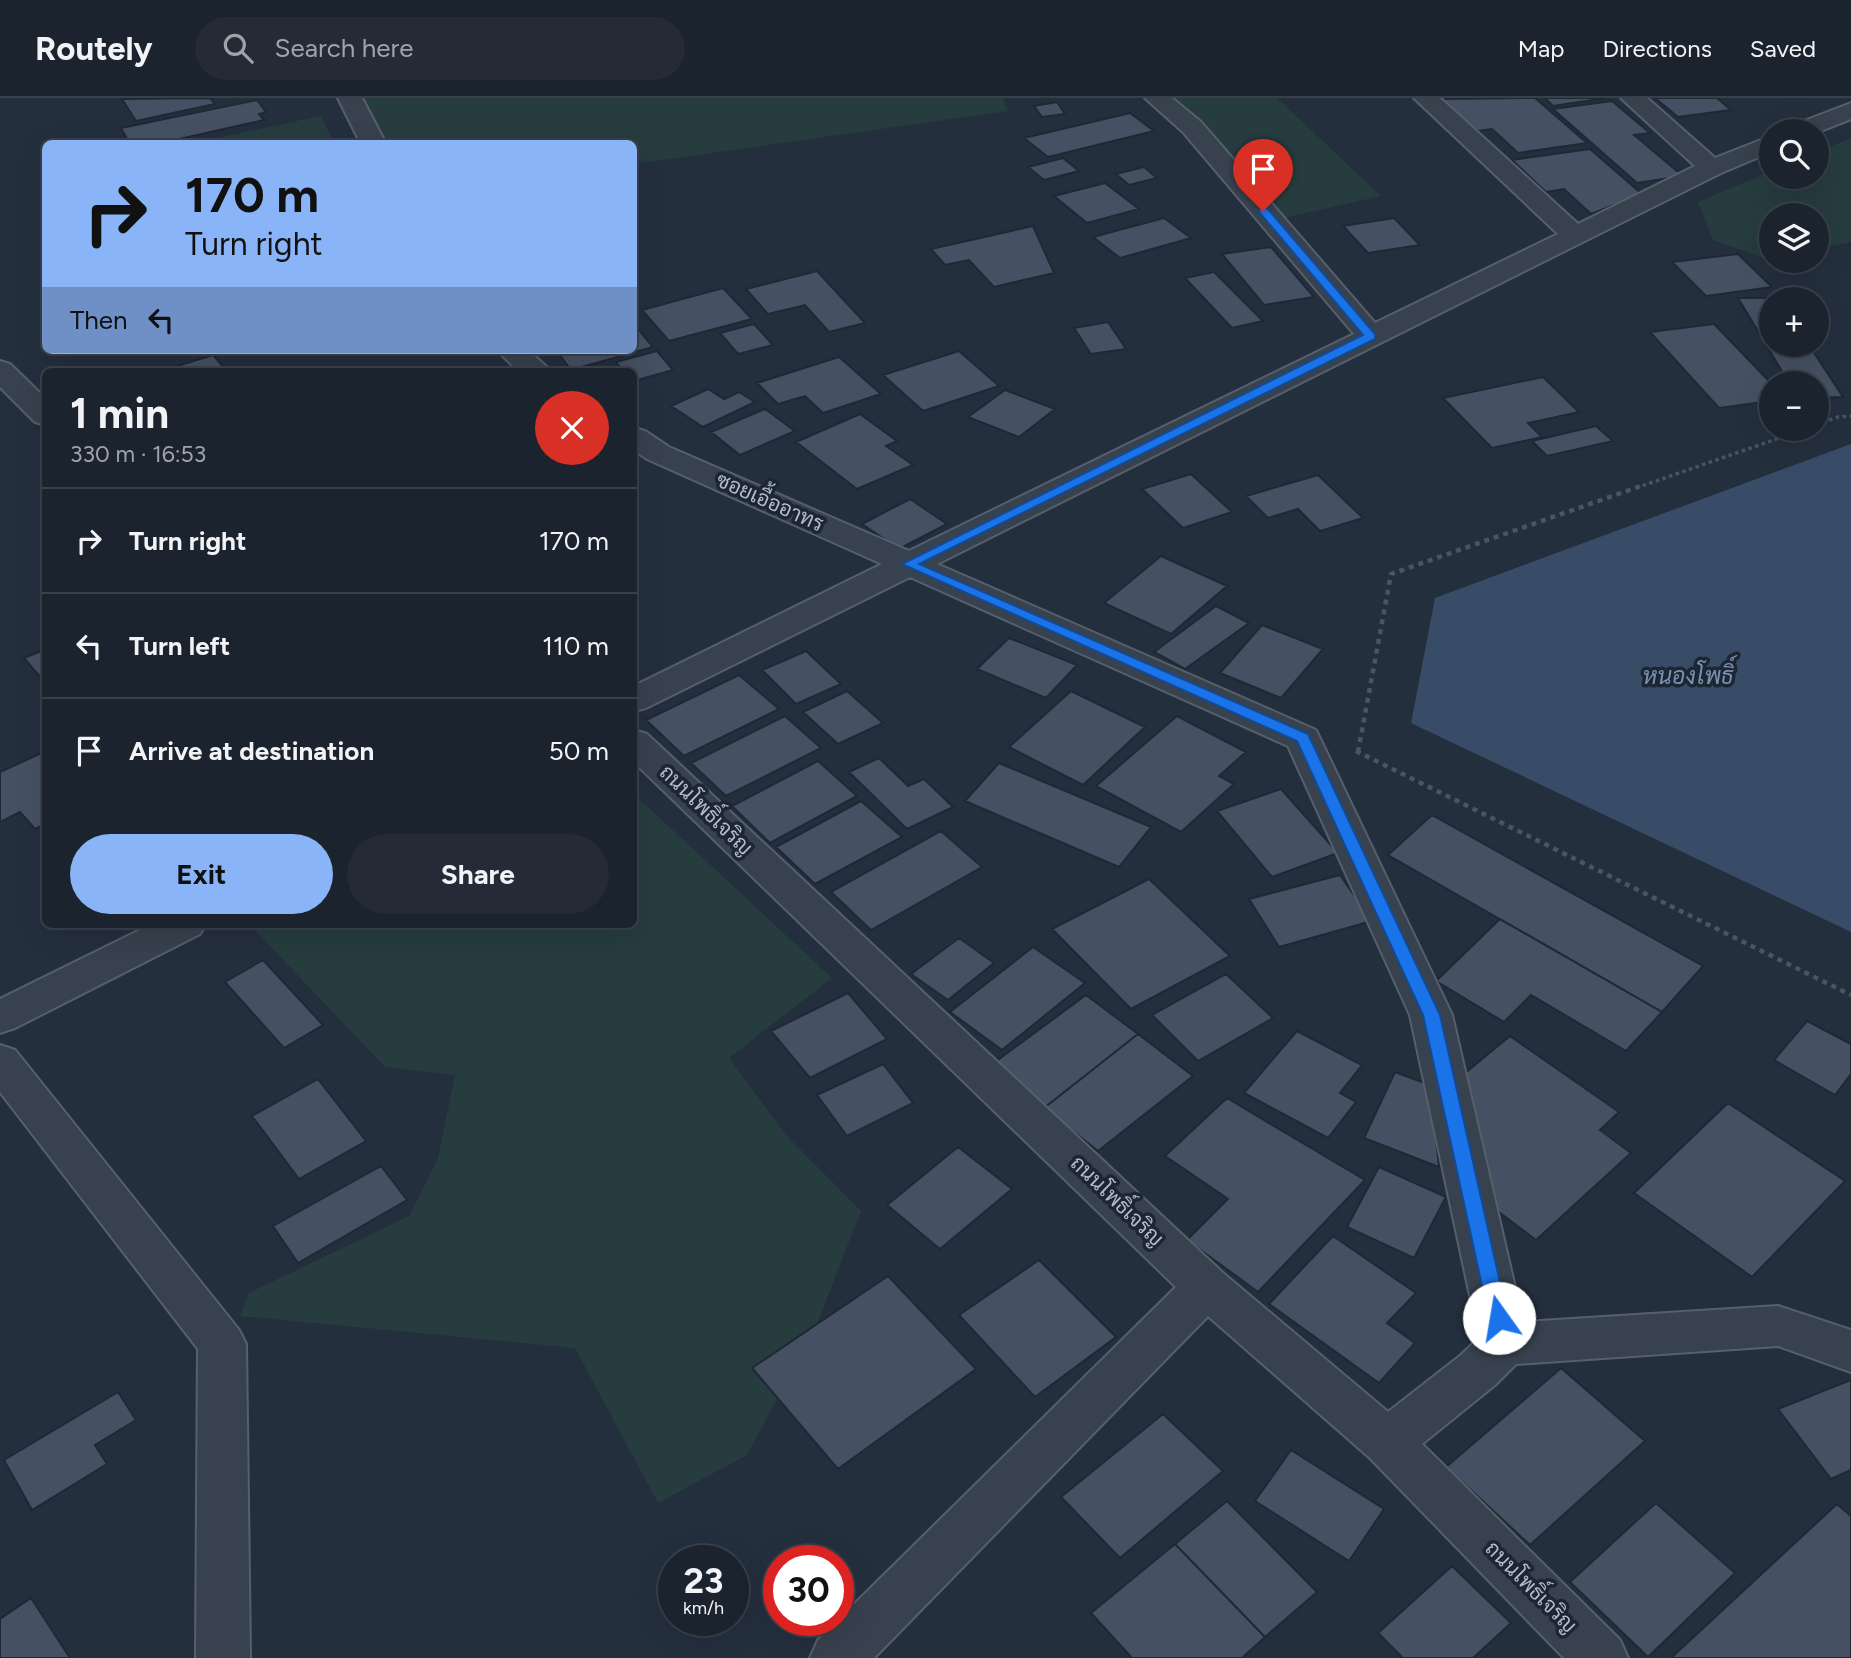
<!DOCTYPE html>
<html lang="en">
<head>
<meta charset="utf-8">
<style>
  body { margin:0; font-family:Figtree,Sarabun,sans-serif; background:#242b36; color:#f1f3f6; height:100vh; display:flex; flex-direction:column; font-size:26px; white-space:nowrap }
  * { box-sizing:border-box; margin:0 }
  p { font-size:23px; color:#a0a4aa }
  .icon { flex:none; width:38px; height:38px; fill:none; stroke:currentColor; stroke-width:2; stroke-linecap:round; stroke-linejoin:round }
  .map { position:relative; flex:1; overflow:hidden }
  .sheet { position:absolute; left:42px; top:270px; width:595px; height:560px; display:flex; flex-direction:column; background:#1b232e; border-radius:10px; box-shadow:0 7px 28px #0002,0 0 0 2px #39404a }
  .sheet>* { flex:none }
  .banner { position:absolute; left:42px; top:42px; width:595px; height:214px; border-radius:10px; box-shadow:0 7px 28px #0002,0 0 0 2px #39404a; background:#8ab4f8; color:#111; overflow:hidden }
  .controls { position:absolute; left:1759px; top:21px; display:grid; gap:14px }
  .controls a { display:grid; place-items:center; width:70px; height:70px; border-radius:50%; background:#1b232e; box-shadow:0 7px 28px #0002,0 0 0 2px #39404a; font-size:35px }
  .speed { position:absolute; left:658px; top:1447px; display:flex; gap:14px; font-size:35px; font-weight:700; text-align:center }
  .speed>* { display:grid; place-content:center; width:91px; height:91px; border-radius:50%; background:#1b232e; box-shadow:0 7px 28px #0002,0 0 0 2px #39404a; line-height:1 }
  .speed small { font-size:18px; font-weight:400 }
  .speed .limit { border:10px solid #d22; background:#fff; color:#111 }
  .pin { position:absolute; display:grid; place-items:center; width:60px; height:60px; color:#fff; margin:-72px -30px; border-radius:50% 50% 50% 0; rotate:-45deg; box-shadow:0 0 7px #0007 }
  .pin .icon { rotate:45deg }
  .me { position:absolute; width:77px; margin:-38px; rotate:347deg; stroke-linejoin:round; filter:drop-shadow(0 0 5px #0008) }
  .turn { display:flex; align-items:center; gap:24px; height:147px; padding:0 28px; font-size:32px }
  .turn .icon { width:91px; height:91px; stroke-width:2.5 }
  .turn b { display:block; font-size:49px; line-height:60px }
  .then { display:flex; align-items:center; height:66px; padding:0 28px; background:#0003; gap:14px; font-size:26px }
  .round { display:grid; place-items:center; flex:none; width:74px; height:74px; border-radius:37px; background:#242b36 }
  .overview { display:flex; align-items:center; justify-content:space-between; height:119px; padding:0 28px }
  h1 { font-size:42px; font-weight:700; line-height:52px }
  .primary-button { display:flex; gap:14px; margin-top:auto; padding:14px 28px }
  .primary-button a { flex:1; height:80px; border-radius:42px; background:#8ab4f8; color:#111; font-size:28px; font-weight:700; line-height:80px; text-align:center }
  .primary-button a+a { background:#242b36; color:#f1f3f6 }
  ul { padding:0; list-style:none }
  li { display:flex; align-items:center; gap:21px; height:105px; padding:0 28px; border-top:2px solid #39404a }
  li div { flex:1 }
  li b { display:block; font-size:26px }
  li em { font-style:normal }
  header { display:flex; align-items:center; gap:42px; box-sizing:border-box; height:98px; padding:0 35px; background:#1b232e; border-bottom:2px solid #39404a }
  header strong { font-size:33px }
  nav { display:flex; gap:38px; margin-inline-start:auto; font-size:24px }
  .search { width:490px; height:63px; background:#242b36; display:flex; align-items:center; gap:18px; box-sizing:border-box; padding:0 24px; border-radius:38px; color:#a0a4aa; font-size:26px }
  .map>svg:first-child { display:block }
</style>
</head>
<body>
<header>
<strong>Routely</strong>
<div class="search"><svg class="icon" aria-label="search" viewBox="0 0 24 24"><circle cx="10" cy="10" r="6"/><path d="M15 15l6 6"/></svg>Search here</div>
<nav><a>Map</a><a>Directions</a><a>Saved</a></nav>
</header>
<div class="map">
<svg width="1851" height="1560" viewBox="0 0 1851 1560">
  <rect width="100%" height="100%" fill="#242f3e"/>
  <path fill="#263c3f" d="M 364,0 L 1003,0 L 1008,13 L 634,66 L 634,46 L 386,45 Z
    M 1176,0 L 1277,0 L 1381,98 L 1283,120 L 1206,27 Z
    M 321,18 L 334,45 L 194,45 Z
    M 1851,40 L 1851,144 L 1817,151 L 1816,117 L 1771,117 L 1771,160 L 1766,161 L 1713,142 L 1698,104 L 1771,73 L 1771,79 L 1816,79 L 1817,54 Z
    M 634,696 L 832,880 L 729,960 L 785,1036 L 861,1113 L 817,1226 L 747,1357 L 658,1405 L 575,1250 L 240,1218 L 249,1195 L 409,1118 L 438,1060 L 455,977 L 385,969 L 249,826 L 634,826 Z"/>
  <path fill="#394c67" d="M 1851,346 L 1851,834 L 1411,625 L 1435,500 Z"/>
  <path fill="#455162" stroke="#1f2835" stroke-width="2" d="M 210,0 L 215,6 L 136,23 L 122,1 Z
    M 1535,0 L 1587,45 L 1518,55 L 1492,31 L 1477,33 L 1442,1 Z
    M 1545,0 L 1606,0 L 1553,8 Z
    M 1655,0 L 1717,0 L 1731,12 L 1678,19 Z
    M 257,2 L 266,14 L 259,16 L 264,22 L 157,46 L 130,46 L 121,30 Z
    M 1612,3 L 1650,35 L 1634,37 L 1683,78 L 1637,85 L 1553,11 Z
    M 1057,4 L 1065,16 L 1042,19 L 1034,8 Z
    M 1130,15 L 1154,33 L 1048,59 L 1024,40 Z
    M 1590,51 L 1642,96 L 1591,116 L 1564,91 L 1546,94 L 1512,62 Z
    M 1063,60 L 1079,73 L 1044,82 L 1028,69 Z
    M 1144,69 L 1157,80 L 1129,87 L 1116,76 Z
    M 1105,85 L 1139,111 L 1087,125 L 1054,98 Z
    M 1164,120 L 1191,140 L 1120,160 L 1093,139 Z
    M 1394,120 L 1420,147 L 1368,155 L 1343,128 Z
    M 1033,128 L 1054,175 L 994,189 L 969,162 L 945,167 L 931,151 Z
    M 1271,149 L 1314,199 L 1264,207 L 1222,156 Z
    M 1738,156 L 1772,189 L 1706,198 L 1672,164 Z
    M 817,173 L 865,225 L 829,234 L 805,207 L 768,216 L 746,191 Z
    M 1214,174 L 1263,223 L 1232,230 L 1185,180 Z
    M 723,190 L 752,221 L 669,243 L 642,212 Z
    M 1738,200 L 1779,200 L 1771,201 L 1771,247 L 1809,247 L 1843,299 L 1816,300 L 1816,285 L 1789,285 Z
    M 1108,224 L 1126,251 L 1091,256 L 1074,230 Z
    M 634,226 L 653,249 L 571,272 L 556,252 L 634,252 Z
    M 754,226 L 773,247 L 738,256 L 720,235 Z
    M 1714,226 L 1771,285 L 1771,303 L 1719,310 L 1650,234 Z
    M 657,253 L 673,272 L 634,283 L 634,273 L 623,273 L 616,264 Z
    M 959,253 L 999,288 L 923,313 L 883,277 Z
    M 213,257 L 227,273 L 161,273 Z
    M 839,259 L 881,296 L 823,315 L 805,298 L 778,306 L 757,285 Z
    M 1543,279 L 1579,314 L 1528,325 L 1542,339 L 1492,350 L 1443,300 Z
    M 708,291 L 724,301 L 739,294 L 755,304 L 703,329 L 671,308 Z
    M 1005,292 L 1055,311 L 1019,339 L 968,319 Z
    M 765,311 L 795,333 L 740,357 L 711,334 Z
    M 860,316 L 897,343 L 886,348 L 913,367 L 857,391 L 796,344 Z
    M 1596,328 L 1613,343 L 1547,358 L 1532,343 Z
    M 1191,376 L 1232,414 L 1183,430 L 1142,391 Z
    M 1318,377 L 1363,420 L 1320,433 L 1298,411 L 1268,420 L 1246,398 Z
    M 910,401 L 947,426 L 899,451 L 862,426 Z
    M 1161,458 L 1227,488 L 1171,536 L 1104,505 Z
    M 1216,508 L 1249,525 L 1185,571 L 1154,554 Z
    M 1262,527 L 1323,551 L 1281,600 L 1220,575 Z
    M 1009,540 L 1077,567 L 1046,600 L 977,571 Z
    M 46,551 L 46,586 L 24,560 Z
    M 806,553 L 841,586 L 796,606 L 762,572 Z
    M 739,577 L 779,611 L 684,658 L 646,622 Z
    M 847,593 L 883,625 L 838,646 L 803,614 Z
    M 1071,593 L 1145,629 L 1083,687 L 1009,649 Z
    M 785,618 L 821,650 L 726,698 L 691,665 Z
    M 1177,618 L 1246,654 L 1219,678 L 1234,686 L 1181,734 L 1096,688 Z
    M 46,653 L 46,726 L 35,731 L 20,714 L 0,724 L 0,674 Z
    M 879,660 L 908,688 L 924,681 L 953,709 L 907,731 L 849,674 Z
    M 818,663 L 857,698 L 770,745 L 732,708 Z
    M 999,665 L 1151,729 L 1119,769 L 965,703 Z
    M 1281,691 L 1338,755 L 1272,779 L 1217,713 Z
    M 861,703 L 902,739 L 815,786 L 776,749 Z
    M 1432,717 L 1703,868 L 1662,914 L 1388,757 Z
    M 941,733 L 982,769 L 871,832 L 831,794 Z
    M 1340,777 L 1372,823 L 1279,849 L 1249,801 Z
    M 1149,781 L 1230,858 L 1131,911 L 1052,831 Z
    M 1500,821 L 1662,914 L 1626,953 L 1531,897 L 1504,924 L 1436,883 Z
    M 959,840 L 994,865 L 948,902 L 911,876 Z
    M 1033,849 L 1085,885 L 1002,952 L 950,914 Z
    M 263,862 L 323,927 L 284,950 L 225,884 Z
    M 1226,876 L 1273,920 L 1198,963 L 1152,917 Z
    M 848,895 L 887,941 L 810,980 L 771,933 Z
    M 1086,897 L 1138,936 L 1044,1010 L 991,967 Z
    M 1807,923 L 1851,946 L 1851,976 L 1835,997 L 1774,962 Z
    M 1297,933 L 1362,967 L 1340,995 L 1356,1004 L 1328,1040 L 1244,995 Z
    M 1138,936 L 1193,978 L 1098,1053 L 1044,1010 Z
    M 1510,938 L 1619,1014 L 1600,1032 L 1631,1055 L 1536,1142 L 1479,1099 L 1464,976 Z
    M 883,966 L 913,1005 L 847,1038 L 817,997 Z
    M 1395,974 L 1430,987 L 1439,1069 L 1364,1040 Z
    M 318,981 L 366,1043 L 299,1081 L 252,1018 Z
    M 1227,1000 L 1365,1082 L 1258,1194 L 1187,1142 L 1228,1101 L 1165,1058 Z
    M 1728,1005 L 1845,1083 L 1752,1179 L 1634,1095 Z
    M 958,1049 L 1012,1091 L 940,1151 L 887,1107 Z
    M 381,1068 L 407,1102 L 298,1165 L 273,1128 Z
    M 1379,1069 L 1446,1099 L 1414,1160 L 1347,1129 Z
    M 1333,1138 L 1416,1195 L 1387,1225 L 1415,1245 L 1379,1285 L 1269,1206 Z
    M 1039,1162 L 1116,1239 L 1035,1299 L 959,1217 Z
    M 888,1178 L 976,1271 L 838,1371 L 752,1270 Z
    M 1561,1270 L 1645,1343 L 1530,1447 L 1446,1369 Z
    M 1851,1282 L 1851,1372 L 1831,1381 L 1778,1311 Z
    M 118,1294 L 136,1322 L 95,1347 L 107,1366 L 32,1412 L 4,1362 Z
    M 1163,1316 L 1223,1373 L 1120,1460 L 1061,1399 Z
    M 1291,1352 L 1384,1411 L 1349,1463 L 1255,1403 Z
    M 1227,1403 L 1317,1494 L 1265,1539 L 1175,1446 Z
    M 1656,1405 L 1735,1475 L 1648,1559 L 1570,1484 Z
    M 1837,1406 L 1851,1418 L 1851,1560 L 1671,1560 Z
    M 1175,1446 L 1265,1539 L 1242,1560 L 1132,1560 L 1091,1515 Z
    M 1452,1468 L 1511,1525 L 1473,1560 L 1403,1560 L 1378,1535 Z
    M 31,1500 L 70,1560 L 0,1560 L 0,1521 Z"/>
  <g fill="none" stroke-linecap="round" stroke-linejoin="round">
    <g stroke="#565f6c" stroke-width="4">
      <path id="minor" d="M 338,0 L 362,0 L 386,46 L 361,46 Z
        M 1145,0 L 1172,0 L 1201,24 L 1375,225 L 1558,136 L 1414,0 L 1440,0 L 1578,126 L 1695,68 L 1621,0 L 1647,0 L 1715,60 L 1771,38 L 1771,54 L 1721,75 L 937,466 L 1316,632 L 1452,917 L 1523,1224 L 1778,1208 L 1851,1232 L 1851,1274 L 1778,1248 L 1516,1266 L 1495,1287 L 1422,1346 L 1620,1542 L 1628,1560 L 1564,1560 L 1370,1360 L 1208,1218 L 874,1560 L 810,1560 L 818,1542 L 1176,1189 L 634,664 L 634,632 L 647,636 L 1223,1175 L 1388,1314 L 1461,1257 L 1479,1240 L 1410,917 L 1288,648 L 910,479 L 646,610 L 634,613 L 634,588 L 882,466 L 647,361 L 634,352 L 634,330 L 645,333 L 669,349 L 909,453 L 1354,236 L 1183,34 Z
        M 1851,5 L 1851,21 L 1816,35 L 1788,33 L 1791,28 Z
        M 497,252 L 528,252 L 551,273 L 518,273 Z
        M 0,263 L 10,266 L 46,301 L 46,327 L 35,324 L 0,289 Z
        M 152,826 L 206,826 L 200,836 L 15,930 L 0,935 L 0,901 Z
        M 0,947 L 15,952 L 239,1232 L 246,1246 L 250,1560 L 196,1560 L 198,1251 L 0,994 Z"/>
    </g>
    <path stroke="#44595c" stroke-width="3.5" stroke-dasharray="3.5 3.5" stroke-linecap="butt" d="M 1816,327 L 1838,319 L 1851,318
      M 1636,390 L 1805,331"/>
    <path stroke="#44595c" stroke-width="4.5" stroke-dasharray="5 5" stroke-linecap="butt" d="M 1356,653 L 1851,897
      M 1358,654 L 1391,476 L 1641,388"/>
    <use href="#minor" fill="#38414e" fill-rule="evenodd"/>
  </g>
  <path fill="#1a73e8" stroke="#114b97" stroke-width="2" d="M 1263,109 L 1267,110 L 1375,236 L 1375,241 L 919,466 L 1308,636 L 1440,917 L 1508,1220 L 1506,1226 L 1499,1229 L 1492,1226 L 1489,1220 L 1423,917 L 1297,643 L 902,466 L 1363,237 L 1260,115 L 1258,113 Z"/>
  <g text-anchor="middle" stroke-width="7" stroke-linejoin="round" paint-order="stroke">
    <g font-size="21" fill="#b4bcc9" stroke="#1d2633">
      <text transform="translate(770 404) rotate(24)" y="7">ซอยเอื้ออาทร</text>
      <text transform="translate(706 712) rotate(44)" y="7">ถนนโพธิ์เจริญ</text>
      <text transform="translate(1117 1103) rotate(44)" y="7">ถนนโพธิ์เจริญ</text>
      <text transform="translate(1531 1489) rotate(45)" y="7">ถนนโพธิ์เจริญ</text>
    </g>
    <g font-size="23" font-style="italic" fill="#7c92b1" stroke="#1d2633">
      <text x="1688" y="586">หนองโพธิ์</text>
    </g>
  </g>
</svg>
<div class="controls">
<a><svg class="icon" aria-label="search" viewBox="0 0 24 24"><circle cx="10" cy="10" r="6"/><path d="M15 15l6 6"/></svg></a>
<a><svg class="icon" aria-label="layers" viewBox="0 0 24 24"><path d="M12 4l9 5-9 5-9-5zM3 14l9 5 9-5"/></svg></a>
<a>+</a>
<a>−</a>
</div>
<div class="speed"><div>23<small>km/h</small></div><div class="limit">30</div></div>
<div class="pin" style="left:1263px;top:113px;background:#d93025"><svg class="icon" aria-label="arrive" viewBox="0 0 24 24"><path d="M6 21V4h12l-3 4 3 4H6"/></svg></div>
<svg class="me" style="left:1499px;top:1220px" viewBox="-20 -20 40 40"><circle r="19" fill="#fff"/><path d="M0-13L10 11 0 6-10 11z" fill="#1a73e8"/></svg>
<div class="banner">
<div class="turn"><svg class="icon" aria-label="right" viewBox="0 0 24 24"><path d="M7 20v-9h11M14 6l5 5-5 5"/></svg><div><b>170 m</b>Turn right</div></div>
<div class="then">Then<svg class="icon" aria-label="left" viewBox="0 0 24 24"><path d="M17 20v-9H6M10 6l-5 5 5 5"/></svg></div>
</div>
<section class="sheet">
<div class="overview"><div><h1>1 min</h1><p>330 m · 16:53</p></div><a class="round" style="background:#d93025;color:#fff"><svg class="icon" aria-label="close" viewBox="0 0 24 24"><path d="M6 6l12 12M18 6L6 18"/></svg></a></div>
<ul>
<li><svg class="icon" aria-label="right" viewBox="0 0 24 24"><path d="M7 20v-9h11M14 6l5 5-5 5"/></svg><div><b>Turn right</b></div><em>170 m</em></li>
<li><svg class="icon" aria-label="left" viewBox="0 0 24 24"><path d="M17 20v-9H6M10 6l-5 5 5 5"/></svg><div><b>Turn left</b></div><em>110 m</em></li>
<li><svg class="icon" aria-label="arrive" viewBox="0 0 24 24"><path d="M6 21V4h12l-3 4 3 4H6"/></svg><div><b>Arrive at destination</b></div><em>50 m</em></li>
</ul>
<div class="primary-button"><a>Exit</a><a>Share</a></div>
</section>
</div>
</body>
</html>
